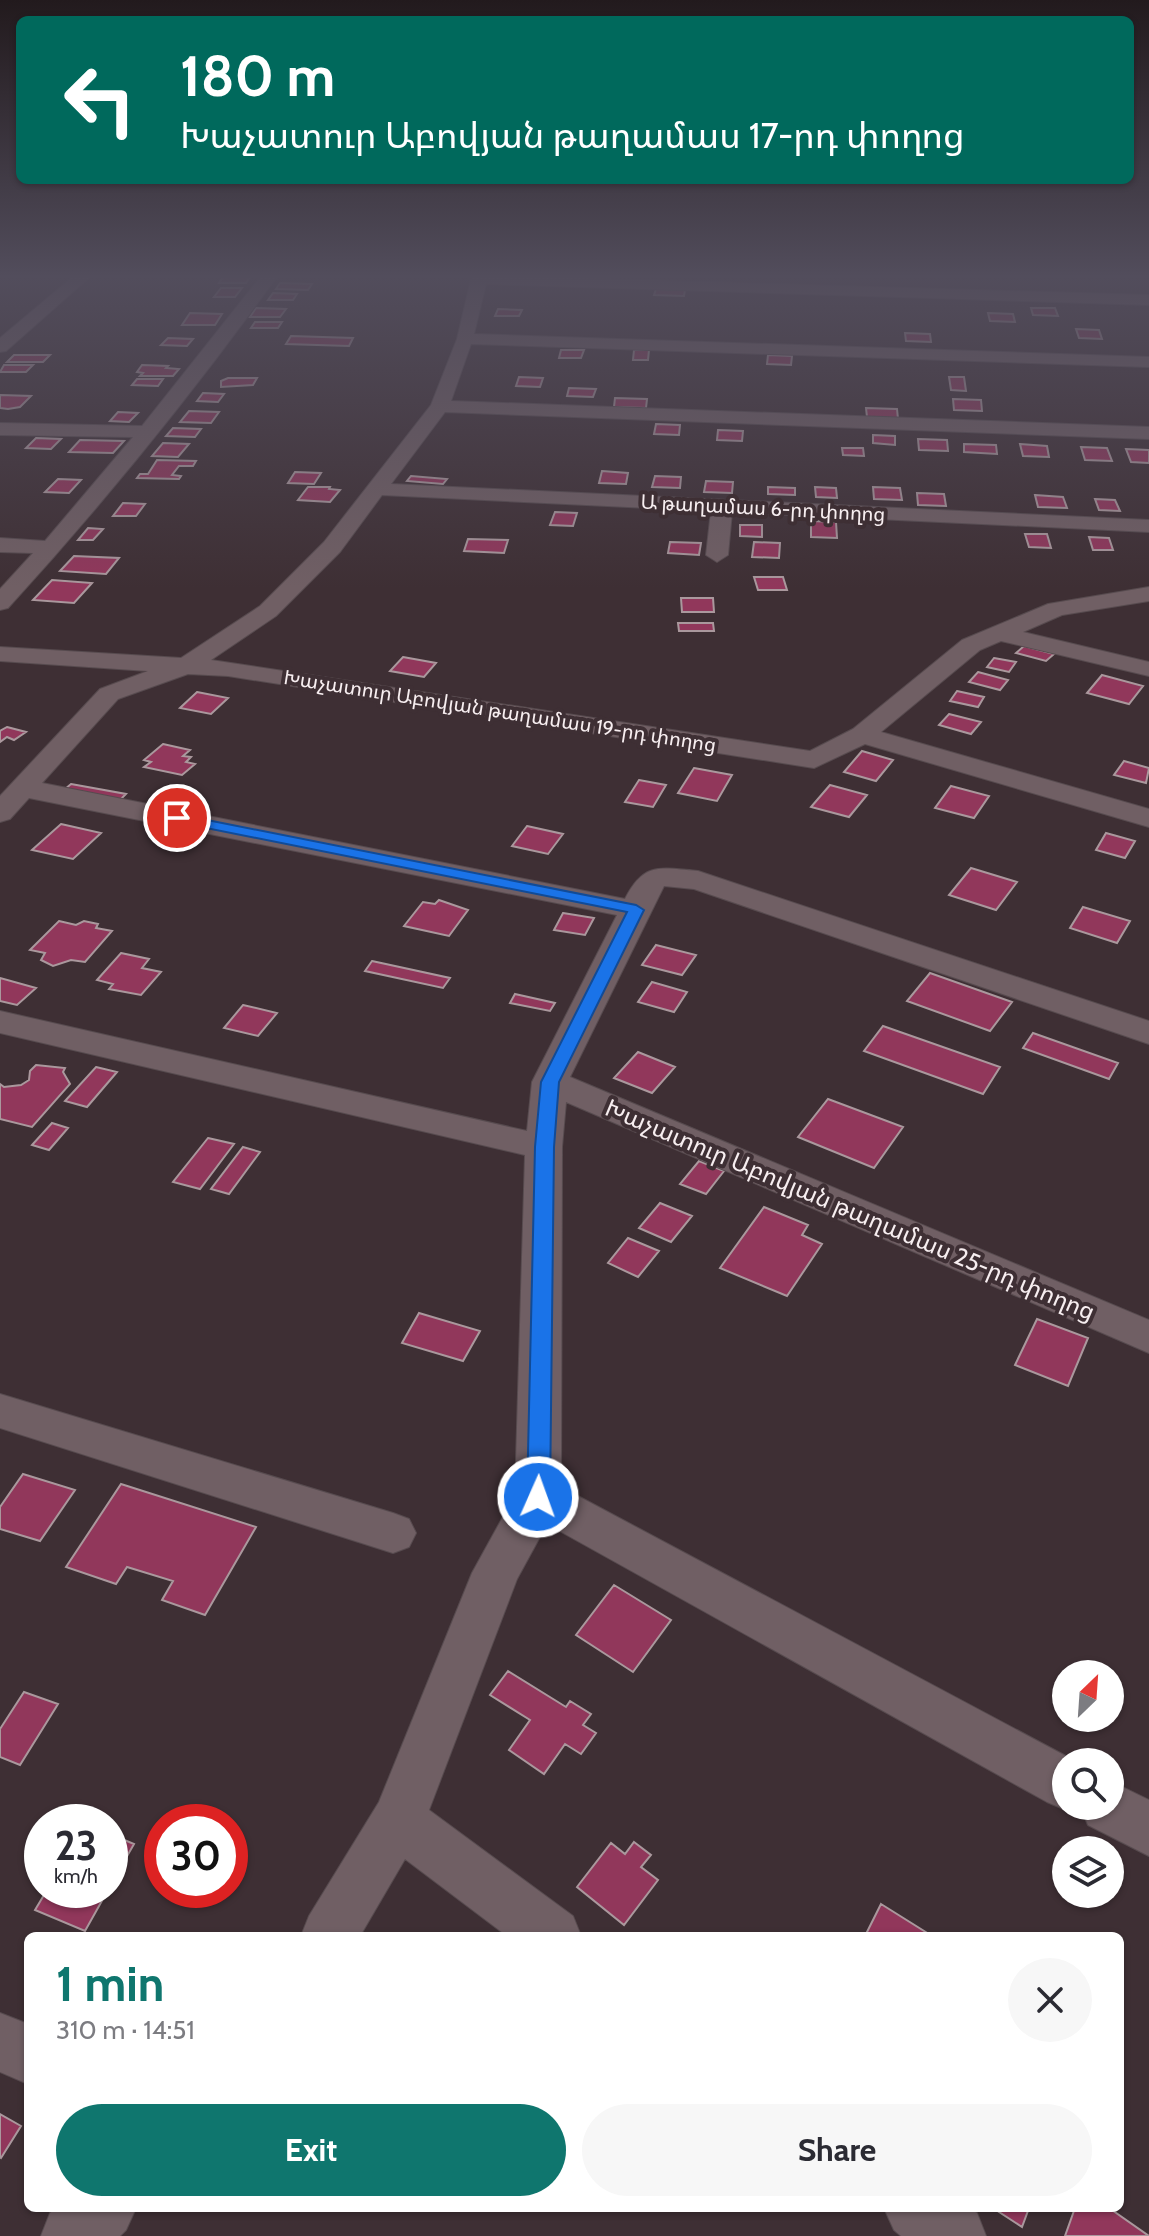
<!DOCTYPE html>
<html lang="en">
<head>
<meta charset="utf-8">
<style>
  body { margin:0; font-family:Cabin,"Noto Sans Armenian",sans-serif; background:#f7f7f7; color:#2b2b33; height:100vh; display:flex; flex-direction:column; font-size:30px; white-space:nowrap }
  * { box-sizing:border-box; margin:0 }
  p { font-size:26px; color:#7c7c81 }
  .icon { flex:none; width:44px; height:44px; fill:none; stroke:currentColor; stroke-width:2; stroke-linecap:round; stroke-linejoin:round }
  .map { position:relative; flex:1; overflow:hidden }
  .panel { position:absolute; left:24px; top:1932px; width:1100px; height:280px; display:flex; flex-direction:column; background:#fff; border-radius:12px; box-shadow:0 2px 6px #0004 }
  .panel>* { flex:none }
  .hud { position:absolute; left:16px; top:16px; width:1118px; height:168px; border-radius:12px; box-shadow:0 2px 6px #0004; background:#00695c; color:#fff; overflow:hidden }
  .needle { width:52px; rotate:25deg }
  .controls { position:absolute; left:1052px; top:1660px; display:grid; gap:16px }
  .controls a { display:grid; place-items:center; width:72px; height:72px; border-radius:50%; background:#fff; box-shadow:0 2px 6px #0004; font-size:40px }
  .speed { position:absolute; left:24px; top:1804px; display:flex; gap:16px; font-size:40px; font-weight:700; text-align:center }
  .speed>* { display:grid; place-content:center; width:104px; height:104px; border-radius:50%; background:#fff; box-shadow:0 2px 6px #0004; line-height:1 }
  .speed small { font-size:20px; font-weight:400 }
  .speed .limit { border:12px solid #d22; background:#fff; color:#111 }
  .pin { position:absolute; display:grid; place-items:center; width:68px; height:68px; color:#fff; margin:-34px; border:4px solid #fff; border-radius:50%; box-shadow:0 2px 8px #0007 }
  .me { position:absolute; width:88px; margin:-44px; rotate:2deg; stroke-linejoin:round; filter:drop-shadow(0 0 6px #0008) }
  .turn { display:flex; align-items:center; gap:28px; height:168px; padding:0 32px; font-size:36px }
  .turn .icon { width:104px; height:104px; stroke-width:2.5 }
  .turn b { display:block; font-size:56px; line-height:68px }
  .round { display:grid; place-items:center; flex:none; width:84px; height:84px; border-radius:42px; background:#f7f7f7 }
  .headline { display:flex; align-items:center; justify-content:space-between; height:136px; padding:0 32px }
  h1 { font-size:48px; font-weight:700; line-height:60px; color:#0f766e }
  .action { display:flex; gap:16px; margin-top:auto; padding:16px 32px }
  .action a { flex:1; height:92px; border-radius:48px; background:#0f766e; color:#fff; font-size:32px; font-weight:700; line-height:92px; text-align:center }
  .action a+a { background:#f7f7f7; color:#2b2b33 }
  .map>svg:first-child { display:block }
</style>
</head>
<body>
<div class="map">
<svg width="1149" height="2236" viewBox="0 0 1149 2236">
  <rect width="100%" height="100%" fill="#3e2f34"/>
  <path fill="#91375b" stroke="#aa989d" stroke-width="2" d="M 223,277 L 250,277 L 246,283 L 219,283 Z
    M 280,283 L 312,284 L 308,290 L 276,289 Z
    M 221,288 L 242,288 L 235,297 L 214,297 Z
    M 656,289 L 685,290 L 684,296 L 654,295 Z
    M 273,293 L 297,294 L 293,300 L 268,300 Z
    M 256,308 L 286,309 L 280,317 L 250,317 Z
    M 1031,308 L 1055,308 L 1058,316 L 1033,315 Z
    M 498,309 L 522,310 L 519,316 L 495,316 Z
    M 190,313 L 222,314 L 215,325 L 182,325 Z
    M 988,313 L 1013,314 L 1015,322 L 990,321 Z
    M 255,322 L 282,322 L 278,328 L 251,328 Z
    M 1076,329 L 1099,330 L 1102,339 L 1079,338 Z
    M 905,333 L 930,334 L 931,342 L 906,341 Z
    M 291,336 L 353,338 L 349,346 L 286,344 Z
    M 168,338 L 193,339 L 187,346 L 161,345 Z
    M 561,350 L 584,350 L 581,358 L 559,358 Z
    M 634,350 L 649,350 L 648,360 L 633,360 Z
    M 14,355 L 50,355 L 43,362 L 7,362 Z
    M 768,355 L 792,356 L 791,365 L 767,364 Z
    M 4,365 L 33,365 L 26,372 L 0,372 Z
    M 142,365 L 168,366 L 166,368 L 179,369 L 173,376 L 140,376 L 143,373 L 137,372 Z
    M 519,377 L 543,378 L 540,387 L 516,386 Z
    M 949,377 L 964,377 L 966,391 L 951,390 Z
    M 228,378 L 257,378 L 253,385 L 221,387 L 221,381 Z
    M 137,379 L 163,379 L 158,386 L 132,385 Z
    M 569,388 L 596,389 L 593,397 L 567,396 Z
    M 203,393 L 224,394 L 218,402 L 197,401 Z
    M 0,395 L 31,396 L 20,407 L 8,409 L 0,408 Z
    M 615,398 L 647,399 L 646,408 L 614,407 Z
    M 953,399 L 981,400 L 982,411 L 954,410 Z
    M 866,408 L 897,409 L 898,419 L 867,417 Z
    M 189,411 L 219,412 L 211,423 L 180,422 Z
    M 118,412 L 138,413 L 129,422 L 110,421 Z
    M 656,424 L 680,425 L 679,435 L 654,434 Z
    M 173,428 L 201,429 L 195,437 L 166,436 Z
    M 718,430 L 743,431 L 742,441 L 717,440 Z
    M 873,435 L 895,436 L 895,445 L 873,443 Z
    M 36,438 L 61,439 L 51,449 L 26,448 Z
    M 918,439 L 947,440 L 948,451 L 919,450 Z
    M 80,440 L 124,441 L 113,453 L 69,452 Z
    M 163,443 L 189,444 L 178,457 L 152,456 Z
    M 964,444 L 996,445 L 997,454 L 964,452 Z
    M 1020,444 L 1047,446 L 1049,457 L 1023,456 Z
    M 1081,447 L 1107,448 L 1112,461 L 1085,460 Z
    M 842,448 L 863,448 L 864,456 L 843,455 Z
    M 1126,449 L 1149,450 L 1149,463 L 1131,462 Z
    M 157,460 L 196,461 L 193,466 L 179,466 L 172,475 L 181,476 L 179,479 L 137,478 L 140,474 L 148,474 Z
    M 602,471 L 628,473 L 626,484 L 599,483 Z
    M 295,472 L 321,473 L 314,484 L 288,483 Z
    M 411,476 L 447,479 L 443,484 L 407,481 Z
    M 655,476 L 681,477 L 680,488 L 652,487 Z
    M 58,479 L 81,480 L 69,493 L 45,492 Z
    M 706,481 L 733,482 L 732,493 L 704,492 Z
    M 308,487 L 330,487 L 329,489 L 340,490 L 330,502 L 298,500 Z
    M 768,487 L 795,488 L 795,495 L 768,494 Z
    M 815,487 L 836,488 L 837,498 L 816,497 Z
    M 873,487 L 900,488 L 902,500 L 874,499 Z
    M 917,493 L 944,494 L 946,506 L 918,505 Z
    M 1035,495 L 1063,497 L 1067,508 L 1038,507 Z
    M 1095,499 L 1115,500 L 1120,511 L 1099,510 Z
    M 123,503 L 145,504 L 136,516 L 113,516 Z
    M 555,512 L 577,513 L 573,526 L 550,525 Z
    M 811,521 L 836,522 L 837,538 L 811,537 Z
    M 740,525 L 762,525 L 762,537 L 740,536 Z
    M 88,528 L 103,529 L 93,540 L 78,540 Z
    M 1025,534 L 1047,534 L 1051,548 L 1029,547 Z
    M 1089,537 L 1109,538 L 1113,550 L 1093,550 Z
    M 468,539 L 508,540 L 504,553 L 464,551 Z
    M 670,542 L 701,543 L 699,555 L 668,553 Z
    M 754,542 L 780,543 L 779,558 L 752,557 Z
    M 74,556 L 119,558 L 106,574 L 60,571 Z
    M 754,577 L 783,577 L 787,590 L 758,590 Z
    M 52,580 L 92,583 L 74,603 L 33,600 Z
    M 681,598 L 713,598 L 714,612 L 682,612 Z
    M 678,623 L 713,623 L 714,631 L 679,631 Z
    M 1024,646 L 1054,654 L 1046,661 L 1016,653 Z
    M 403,657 L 436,663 L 424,677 L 390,671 Z
    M 994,658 L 1016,662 L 1009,672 L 987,667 Z
    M 978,672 L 1008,680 L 1000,690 L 969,682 Z
    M 1102,675 L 1143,686 L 1129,704 L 1087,693 Z
    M 957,691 L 984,697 L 978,707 L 950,701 Z
    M 197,692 L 228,698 L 211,714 L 180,708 Z
    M 949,714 L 981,722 L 971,734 L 939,725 Z
    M 7,727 L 26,732 L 14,740 L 7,737 L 0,742 L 0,731 Z
    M 163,744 L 190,750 L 183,756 L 191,757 L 186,762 L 195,764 L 182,775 L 144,767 L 151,762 L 144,760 Z
    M 862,751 L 893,760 L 876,781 L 844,772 Z
    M 1124,761 L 1149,768 L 1146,783 L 1114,775 Z
    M 694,768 L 732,775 L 717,801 L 678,793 Z
    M 639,780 L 666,785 L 653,807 L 625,802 Z
    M 71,784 L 126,794 L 120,800 L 64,790 Z
    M 830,785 L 867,795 L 849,817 L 811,807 Z
    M 951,786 L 989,796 L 974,818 L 935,808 Z
    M 61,824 L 101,833 L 73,859 L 32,850 Z
    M 527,826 L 563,834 L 548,854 L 512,846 Z
    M 1106,833 L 1135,841 L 1125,858 L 1096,850 Z
    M 971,868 L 1017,882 L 996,910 L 949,895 Z
    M 439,900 L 468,910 L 449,936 L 404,926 L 423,902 L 435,904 Z
    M 1083,907 L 1130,921 L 1117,943 L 1070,928 Z
    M 563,913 L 594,918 L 585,935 L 554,930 Z
    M 59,921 L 76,925 L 84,921 L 98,924 L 96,928 L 112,931 L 85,962 L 71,960 L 53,966 L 41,960 L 45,953 L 30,950 Z
    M 656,945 L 696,955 L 682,975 L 642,965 Z
    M 121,953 L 149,959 L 142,968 L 161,972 L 141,995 L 109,989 L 113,984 L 97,980 Z
    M 372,961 L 450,978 L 443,988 L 365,971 Z
    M 930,973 L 1012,1002 L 990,1031 L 907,1001 Z
    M 0,978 L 36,988 L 17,1005 L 0,1001 Z
    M 652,982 L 687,992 L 674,1012 L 638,1002 Z
    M 515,994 L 555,1003 L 550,1011 L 510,1003 Z
    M 243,1005 L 277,1013 L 258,1036 L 224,1028 Z
    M 883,1026 L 1000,1067 L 983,1094 L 864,1051 Z
    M 1033,1033 L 1118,1063 L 1109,1079 L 1023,1048 Z
    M 638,1052 L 675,1067 L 652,1093 L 614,1078 Z
    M 36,1065 L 65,1068 L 63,1072 L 70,1084 L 32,1127 L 0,1119 L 0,1084 L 4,1087 L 21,1085 L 29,1080 L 30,1071 Z
    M 96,1067 L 117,1072 L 87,1107 L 65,1101 Z
    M 828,1099 L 903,1127 L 874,1168 L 798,1137 Z
    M 52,1123 L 68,1128 L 49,1150 L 32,1145 Z
    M 208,1138 L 234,1144 L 200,1189 L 173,1182 Z
    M 243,1147 L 260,1152 L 229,1194 L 211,1189 Z
    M 699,1161 L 724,1171 L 706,1194 L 680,1184 Z
    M 660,1203 L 692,1216 L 671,1242 L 639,1228 Z
    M 764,1207 L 808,1225 L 802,1235 L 822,1244 L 787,1296 L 720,1268 Z
    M 628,1238 L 659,1251 L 638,1277 L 608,1263 Z
    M 419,1313 L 480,1331 L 463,1361 L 402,1343 Z
    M 1037,1319 L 1088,1338 L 1068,1386 L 1015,1365 Z
    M 23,1474 L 75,1490 L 40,1541 L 0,1529 L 0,1507 Z
    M 121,1484 L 256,1527 L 205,1615 L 162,1600 L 173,1581 L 127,1567 L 116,1584 L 66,1567 Z
    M 614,1585 L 671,1620 L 633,1672 L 576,1635 Z
    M 508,1671 L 566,1707 L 570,1701 L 591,1714 L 583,1725 L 596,1733 L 581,1754 L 565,1744 L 544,1774 L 509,1750 L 530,1720 L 490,1695 Z
    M 24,1692 L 58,1704 L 20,1765 L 0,1757 L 0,1729 Z
    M 110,1834 L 134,1844 L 110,1886 Z
    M 634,1842 L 651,1855 L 641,1867 L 658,1880 L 624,1925 L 577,1887 L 611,1843 L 625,1854 Z
    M 47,1890 L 108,1890 L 85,1931 L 35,1910 Z
    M 881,1904 L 932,1936 L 865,1936 Z
    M 0,2114 L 21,2126 L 1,2158 L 0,2157 Z
    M 993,2208 L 1029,2208 L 1022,2227 Z
    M 1075,2208 L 1109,2208 L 1149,2236 L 1065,2236 Z"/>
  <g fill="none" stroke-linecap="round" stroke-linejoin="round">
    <g stroke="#574b4f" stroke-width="2">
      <path id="minor" d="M 75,275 L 92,275 L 6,351 L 0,352 L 0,338 Z
        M 262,275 L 278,275 C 194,392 104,503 8,608 L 0,610 L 0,589 L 33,553 L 0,552 L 0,538 L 45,541 L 133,437 L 0,435 L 0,423 L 142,426 Z
        M 472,275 L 1149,295 L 1149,305 L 486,284 L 474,334 L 1149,357 L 1149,367 L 471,344 L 451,401 L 1149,427 L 1149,439 L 445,412 L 391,484 L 1149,520 L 1149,532 L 732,512 L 728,555 L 717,562 L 706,555 L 711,511 L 382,495 L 340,552 L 276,616 L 211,660 L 810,751 L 853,729 L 962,640 L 1048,604 L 1149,587 L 1149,601 L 1062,615 L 1023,632 L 1149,662 L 1149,676 L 1001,641 L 980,650 L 881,732 L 1149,809 L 1149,827 L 865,744 L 814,768 L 228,676 L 188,674 L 118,699 L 42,783 L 625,899 C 644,861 661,868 698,871 L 1149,1021 L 1149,1044 L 694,889 L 664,886 L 570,1077 L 1149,1320 L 1149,1353 L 566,1102 L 562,1147 L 561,1487 L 1077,1762 L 1066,1762 L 1066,1806 L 1075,1806 L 1066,1810 L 1047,1802 L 547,1524 L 517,1579 L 429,1810 L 573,1916 L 581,1936 L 507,1936 L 405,1859 L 360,1936 L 301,1936 L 309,1916 L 379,1802 L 472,1573 L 515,1495 L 525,1155 L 0,1033 L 0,1011 L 527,1131 L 532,1082 L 617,915 L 29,798 L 10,819 L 0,822 L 0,796 L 100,689 L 148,671 L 0,661 L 0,647 L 181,658 L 260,606 L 324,542 L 431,405 L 457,339 Z
        M 0,1394 L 393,1513 L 409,1519 L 416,1533 L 409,1547 L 393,1553 L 0,1428 Z
        M 1110,1781 L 1149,1800 L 1149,1856 L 1088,1825 L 1080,1806 L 1110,1806 Z
        M 0,2013 L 28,2024 L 28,2084 L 0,2072 Z
        M 57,2208 L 136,2208 L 126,2230 L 120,2236 L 41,2236 L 50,2213 Z
        M 884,2208 L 969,2208 L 977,2213 L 986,2236 L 901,2236 L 894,2230 Z"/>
    </g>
    <use href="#minor" fill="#705f64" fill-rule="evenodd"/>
  </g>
  <linearGradient id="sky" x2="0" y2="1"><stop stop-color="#221a1d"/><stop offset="0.47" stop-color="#524d5c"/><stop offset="1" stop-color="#524d5c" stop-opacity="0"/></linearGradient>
  <rect width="1149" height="588" fill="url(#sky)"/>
  <path fill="#1a73e8" stroke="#114b97" stroke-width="2" d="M 177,814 L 636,905 L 644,910 L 559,1082 L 554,1147 L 550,1497 L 546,1504 L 538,1507 L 530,1504 L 527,1497 L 535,1147 L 541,1082 L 627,912 L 171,821 L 171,815 Z"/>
  <g text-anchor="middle" stroke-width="8" stroke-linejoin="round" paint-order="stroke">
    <g font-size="20" fill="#f7eef0" stroke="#3e2f34">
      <text transform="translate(763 508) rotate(3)" y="7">Ա թաղամաս 6-րդ փողոց</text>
      <text transform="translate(500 711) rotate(9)" y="7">Խաչատուր Աբովյան թաղամաս 19-րդ փողոց</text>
    </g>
    <g font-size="24" fill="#f7eef0" stroke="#3e2f34">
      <text transform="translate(850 1210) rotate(23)" y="8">Խաչատուր Աբովյան թաղամաս 25-րդ փողոց</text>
    </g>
  </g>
</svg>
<div class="controls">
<a><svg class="needle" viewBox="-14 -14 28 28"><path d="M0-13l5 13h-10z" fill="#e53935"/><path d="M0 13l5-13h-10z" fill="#7c7c81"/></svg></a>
<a><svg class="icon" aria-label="search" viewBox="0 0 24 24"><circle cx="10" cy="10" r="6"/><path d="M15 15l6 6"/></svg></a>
<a><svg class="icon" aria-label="layers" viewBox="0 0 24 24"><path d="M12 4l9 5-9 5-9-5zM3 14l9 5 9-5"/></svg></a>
</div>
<div class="speed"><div>23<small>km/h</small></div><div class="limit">30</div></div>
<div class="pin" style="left:177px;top:818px;background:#d93025"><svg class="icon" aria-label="arrive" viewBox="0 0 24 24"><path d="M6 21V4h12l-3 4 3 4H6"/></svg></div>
<svg class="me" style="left:538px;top:1497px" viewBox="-20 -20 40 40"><circle r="17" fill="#1a73e8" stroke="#fff" stroke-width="3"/><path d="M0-11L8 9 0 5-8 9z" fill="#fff"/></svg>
<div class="hud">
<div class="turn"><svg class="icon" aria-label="left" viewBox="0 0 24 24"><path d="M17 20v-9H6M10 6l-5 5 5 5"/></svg><div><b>180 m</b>Խաչատուր Աբովյան թաղամաս 17-րդ փողոց</div></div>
</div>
<section class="panel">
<div class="headline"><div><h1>1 min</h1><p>310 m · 14:51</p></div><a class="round"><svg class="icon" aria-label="close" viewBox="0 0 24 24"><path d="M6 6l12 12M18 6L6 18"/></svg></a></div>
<div class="action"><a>Exit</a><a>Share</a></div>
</section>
</div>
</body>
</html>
